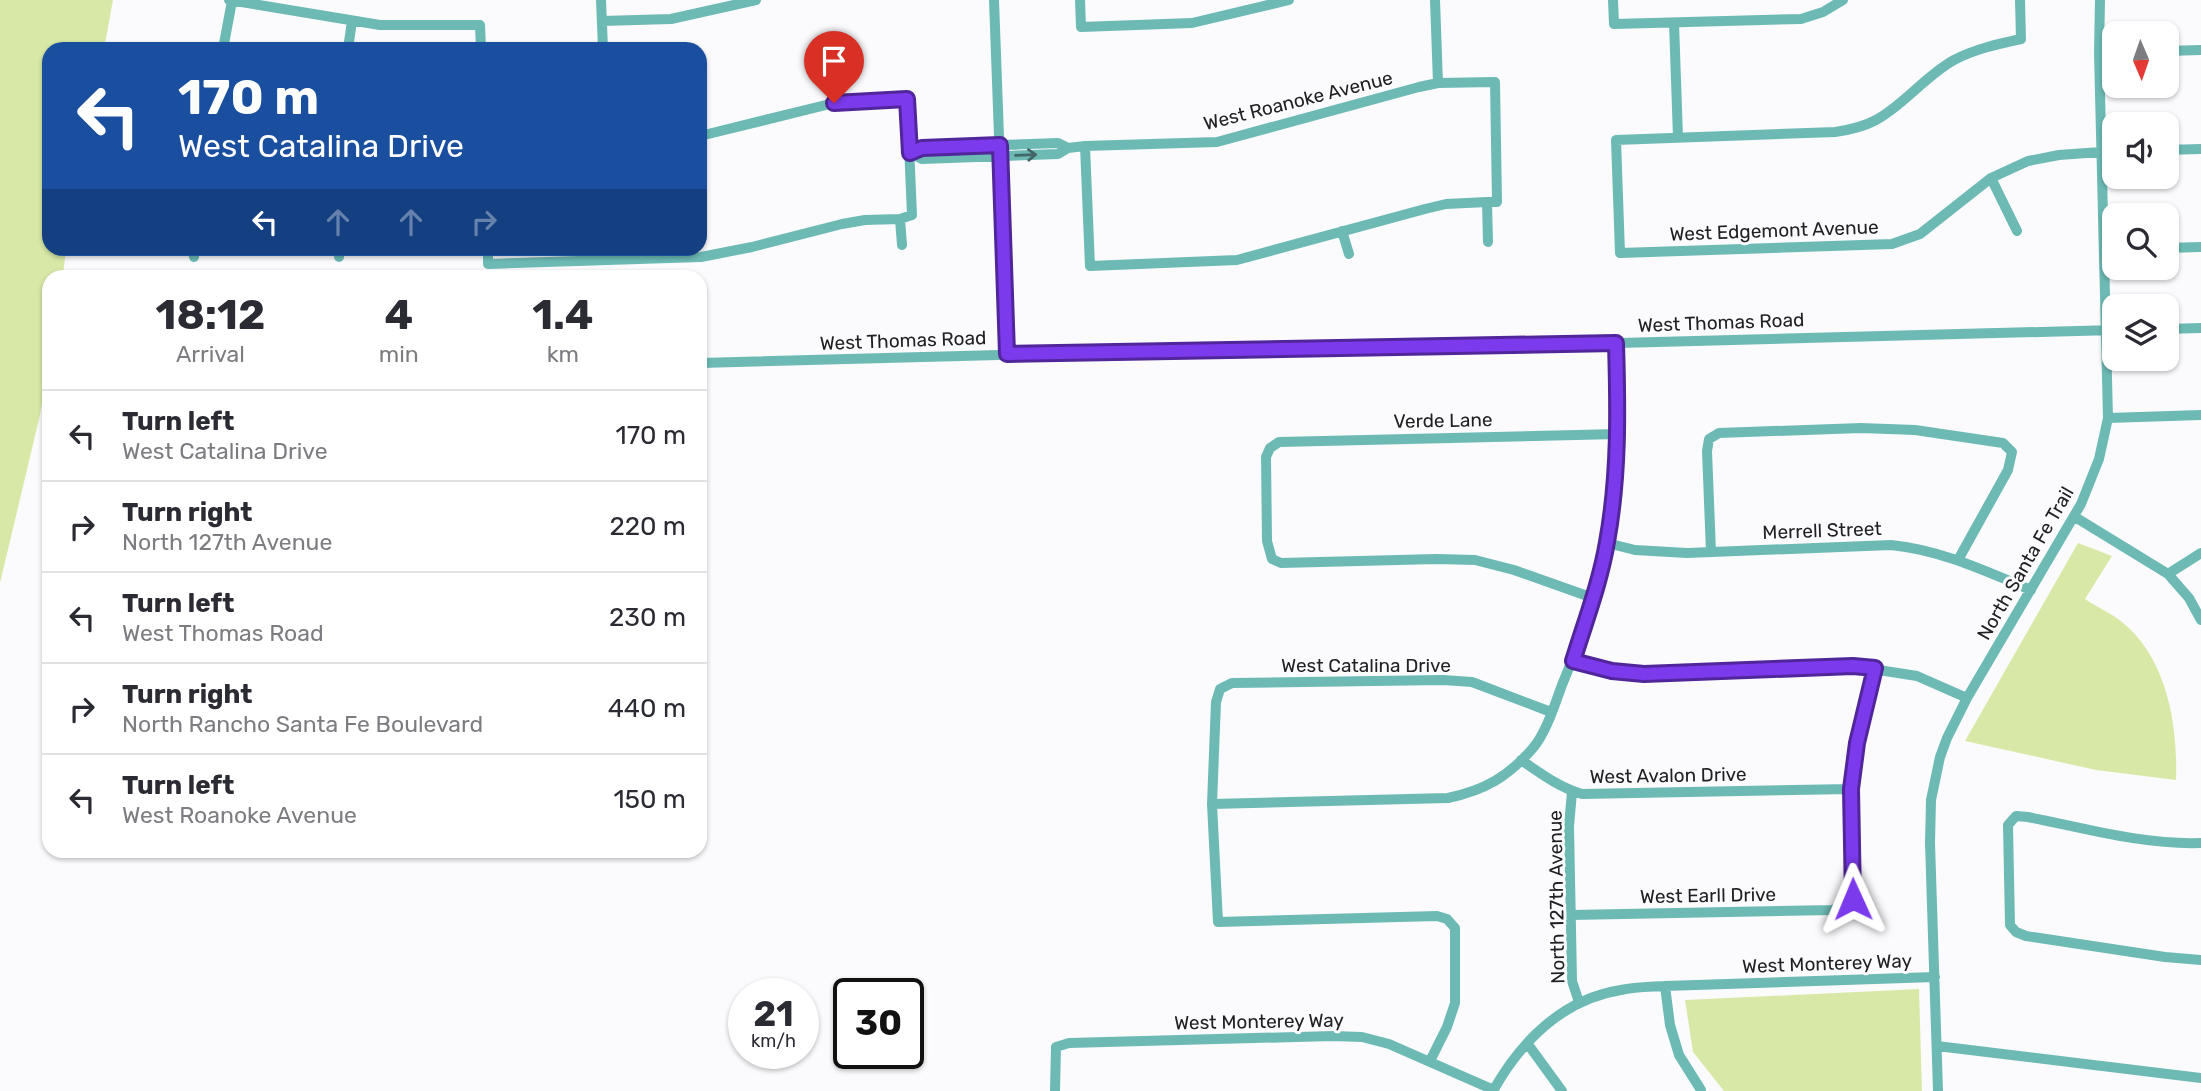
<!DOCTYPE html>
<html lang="en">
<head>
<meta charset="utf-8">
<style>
  body { margin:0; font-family:Rubik,sans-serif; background:#f7f7f7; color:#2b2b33; height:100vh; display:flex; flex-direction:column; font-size:26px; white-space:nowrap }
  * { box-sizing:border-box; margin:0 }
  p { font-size:23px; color:#7c7c81 }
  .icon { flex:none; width:38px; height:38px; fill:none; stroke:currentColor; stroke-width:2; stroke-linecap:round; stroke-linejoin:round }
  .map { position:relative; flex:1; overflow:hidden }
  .panel { position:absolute; left:42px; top:270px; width:665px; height:588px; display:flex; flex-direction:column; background:#fff; border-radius:21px; box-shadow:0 2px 5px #0004 }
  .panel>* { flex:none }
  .top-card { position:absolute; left:42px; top:42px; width:665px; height:214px; border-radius:21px; box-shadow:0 2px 5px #0004; background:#1a4fa0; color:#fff; overflow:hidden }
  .needle { width:46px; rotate:178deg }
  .controls { position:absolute; left:2102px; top:21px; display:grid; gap:14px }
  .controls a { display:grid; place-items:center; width:77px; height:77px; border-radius:14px; background:#fff; box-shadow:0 2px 5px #0004; font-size:35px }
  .speed { position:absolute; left:728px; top:978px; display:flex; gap:14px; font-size:35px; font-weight:700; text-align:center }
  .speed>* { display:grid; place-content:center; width:91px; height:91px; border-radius:50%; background:#fff; box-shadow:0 2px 5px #0004; line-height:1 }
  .speed small { font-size:18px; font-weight:400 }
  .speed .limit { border:4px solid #111; border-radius:10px; background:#fff; color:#111 }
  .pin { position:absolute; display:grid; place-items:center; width:60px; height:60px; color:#fff; margin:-72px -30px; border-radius:50% 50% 50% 0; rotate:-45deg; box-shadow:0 0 7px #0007 }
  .pin .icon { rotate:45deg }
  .me { position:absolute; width:77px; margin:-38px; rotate:359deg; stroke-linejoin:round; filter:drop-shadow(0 0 5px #0008) }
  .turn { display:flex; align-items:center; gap:24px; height:147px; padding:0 21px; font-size:32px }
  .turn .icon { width:91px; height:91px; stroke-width:2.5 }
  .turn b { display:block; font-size:49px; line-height:60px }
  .lanes { display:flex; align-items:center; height:66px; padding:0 21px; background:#0003; justify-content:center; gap:35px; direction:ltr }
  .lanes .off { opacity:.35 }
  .eta { display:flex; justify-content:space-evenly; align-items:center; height:119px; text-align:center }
  .eta b { font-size:42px; font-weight:700; line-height:49px }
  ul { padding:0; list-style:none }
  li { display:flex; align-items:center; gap:21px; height:91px; padding:0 21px; border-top:2px solid #e1e1e2 }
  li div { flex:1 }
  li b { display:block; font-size:26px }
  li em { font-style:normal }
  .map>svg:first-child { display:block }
</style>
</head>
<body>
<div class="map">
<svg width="2201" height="1091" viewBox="0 0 2201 1091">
  <rect width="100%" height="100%" fill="#fbfbfe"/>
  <path fill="#d8e9a7" d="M 0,0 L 113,0 L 104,49 L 49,49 L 49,248 L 66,249 L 63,276 L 49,276 L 49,360 L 40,415 L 0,583 Z
    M 2078,543 L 2112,556 L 2085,599 C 2097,607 2111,613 2122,622 C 2167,658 2178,725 2176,780 L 2096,770 L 1965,741 Z
    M 1919,989 L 1922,1091 L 1724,1091 L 1693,1052 L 1685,1000 Z"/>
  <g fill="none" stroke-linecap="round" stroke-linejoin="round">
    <path stroke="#6dbab5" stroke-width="10" d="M 229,0 L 380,25 L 480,25 L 481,49
      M 601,0 L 603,49
      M 994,0 L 1007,354
      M 1080,0 L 1081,27 L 1192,23 L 1289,0
      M 1435,0 L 1438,83
      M 1613,0 L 1614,24 L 1801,19 L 1823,12 L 1843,0
      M 2020,0 L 2021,39 C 1998,44 1975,49 1954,60 C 1925,76 1904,105 1876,120 C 1863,127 1849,130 1835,132 L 1616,140 L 1620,253 L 1892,244 L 1920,234 L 1991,178 L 2028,161 L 2059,155 L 2114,151
      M 602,21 L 671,19 L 756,0
      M 1674,23 L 1678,137
      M 223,49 L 232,1
      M 348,49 L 352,21
      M 2166,51 L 2201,50
      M 2099,53 L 2114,52
      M 700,136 L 834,103 L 907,99 L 912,215 L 900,219 L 902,245
      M 1085,146 L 1090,266 L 1237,260 L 1425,209 L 1446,204 L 1487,202
      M 2166,150 L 2201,149
      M 910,153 L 922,159 L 1058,154 L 1068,148 L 1085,146 L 1217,142 L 1419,87 L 1438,83 L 1495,82 L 1497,202 L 1487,202 L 1488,242
      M 910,153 L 922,148 L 1000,145 L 1058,143 L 1068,148
      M 1991,178 L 2017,231
      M 1342,231 L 1349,254
      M 193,248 L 194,257
      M 488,248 L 488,264 L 701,257 L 752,247 L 842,224 L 865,220 L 900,219
      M 2166,248 L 2201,247
      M 339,257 L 339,248
      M 2166,329 L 2201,328
      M 700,363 L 1182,350 L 1429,348 L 2114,330
      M 2108,418 L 2201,415
      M 2075,517 L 2168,574 L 2189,598 L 2201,620
      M 1607,543 L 1635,550 L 1687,553 L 1891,545 C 1941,550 1985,571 2031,590
      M 1711,552 L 1707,451 L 1709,439 L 1719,433 L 1861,428 L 1915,430 L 2003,443 L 2012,452 L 2008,470 L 1958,560
      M 2168,574 L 2201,553
      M 1593,598 L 1514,570 L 1475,560 L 1437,559 L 1281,563 L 1272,559 L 1267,541 L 1266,457 L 1270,448 L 1279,442 L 1618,434
      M 1573,661 L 1612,671 L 1644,674 L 1853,666 L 1917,676 L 1967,698
      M 1521,760 C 1540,773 1560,788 1582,794 L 1851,789
      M 1572,792 L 1569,826 L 1572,981 L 1579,1002
      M 1212,804 L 1448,798 C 1485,790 1508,777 1533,748 C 1546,733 1555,704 1562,685 C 1596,605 1616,520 1618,433 C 1619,403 1617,373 1616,343
      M 2201,843 C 2143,845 2084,828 2028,817 L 2016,816 L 2008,825 L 2010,925 L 2016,932 L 2026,936 L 2165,957 L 2201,960
      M 1571,915 L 1833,910 L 1853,899 L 1851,789 L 1857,743 L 1875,669
      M 1665,986 L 1670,1025 L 1679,1055 L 1701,1090
      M 1527,1043 L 1562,1091
      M 1937,1046 L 2201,1078
      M 1430,1061 L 1447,1027 L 1455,1003 L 1455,928 L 1447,919 L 1437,916 L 1218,922 L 1212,804 L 1216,702 L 1220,689 L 1232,683 L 1443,680 L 1472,682 L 1551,712
      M 1055,1091 L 1056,1047 L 1069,1043 L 1333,1036 L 1362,1037 L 1389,1044 L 1494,1090
      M 1493,1091 C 1521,1041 1563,999 1621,990 C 1635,987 1650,987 1665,986 L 1935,977
      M 1938,1091 L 1930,843 L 1931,800 L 1940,757 L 1947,738 L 1967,698 L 2081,504 L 2099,459 L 2108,418 L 2099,53 L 2100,0"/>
  </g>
  <defs><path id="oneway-shaft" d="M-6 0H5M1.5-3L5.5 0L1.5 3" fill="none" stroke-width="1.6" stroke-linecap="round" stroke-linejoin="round" transform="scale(1.75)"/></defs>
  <use stroke="#436666" href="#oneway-shaft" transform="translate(1026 155) rotate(-2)"/>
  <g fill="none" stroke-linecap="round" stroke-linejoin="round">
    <g stroke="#51269a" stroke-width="18">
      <path id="route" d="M 834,103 L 907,99 L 910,153 L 922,148 L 1000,145 L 1007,354 L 1616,343 C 1618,410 1619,476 1607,542 C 1600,583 1585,622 1573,661 L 1612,671 L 1644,674 L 1853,666 L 1875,668 L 1857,743 L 1851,789 L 1853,899"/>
    </g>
    <use href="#route" stroke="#7c3aed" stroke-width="12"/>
  </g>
  <g text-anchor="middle" stroke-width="6" stroke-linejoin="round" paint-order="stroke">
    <g font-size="19" fill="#212125" stroke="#fbfbfe">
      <text transform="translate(1298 100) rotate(-14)" y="7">West Roanoke Avenue</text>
      <text transform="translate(1774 230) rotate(-2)" y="7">West Edgemont Avenue</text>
      <text transform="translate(1721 322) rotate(-2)" y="7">West Thomas Road</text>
      <text transform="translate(903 340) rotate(-2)" y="7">West Thomas Road</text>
      <text transform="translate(1443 420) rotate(-1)" y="7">Verde Lane</text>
      <text transform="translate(1822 530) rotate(-2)" y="7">Merrell Street</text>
      <text transform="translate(2025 563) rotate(-60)" y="7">North Santa Fe Trail</text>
      <text x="1366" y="672">West Catalina Drive</text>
      <text transform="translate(1668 775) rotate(-1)" y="7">West Avalon Drive</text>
      <text transform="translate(1708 895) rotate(-1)" y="7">West Earll Drive</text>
      <text transform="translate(1556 897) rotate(-91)" y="7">North 127th Avenue</text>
      <text transform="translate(1827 963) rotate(-2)" y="7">West Monterey Way</text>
      <text transform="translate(1259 1021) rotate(-1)" y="7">West Monterey Way</text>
    </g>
  </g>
</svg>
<div class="controls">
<a><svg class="needle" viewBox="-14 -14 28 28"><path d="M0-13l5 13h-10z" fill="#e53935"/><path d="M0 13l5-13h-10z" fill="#7c7c81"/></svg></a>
<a><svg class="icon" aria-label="sound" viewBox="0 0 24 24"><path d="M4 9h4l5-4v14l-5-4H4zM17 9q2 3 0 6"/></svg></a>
<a><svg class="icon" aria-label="search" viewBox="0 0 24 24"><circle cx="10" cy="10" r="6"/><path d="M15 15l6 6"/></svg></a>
<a><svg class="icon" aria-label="layers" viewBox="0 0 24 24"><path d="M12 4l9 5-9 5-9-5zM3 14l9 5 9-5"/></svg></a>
</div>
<div class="speed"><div>21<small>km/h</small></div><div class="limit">30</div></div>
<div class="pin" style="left:834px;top:103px;background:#d93025"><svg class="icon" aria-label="arrive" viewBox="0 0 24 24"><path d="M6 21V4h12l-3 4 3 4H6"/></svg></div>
<svg class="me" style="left:1853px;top:899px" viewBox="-20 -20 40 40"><path d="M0-17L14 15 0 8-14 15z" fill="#7c3aed" stroke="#fff" stroke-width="4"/></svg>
<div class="top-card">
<div class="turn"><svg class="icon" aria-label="left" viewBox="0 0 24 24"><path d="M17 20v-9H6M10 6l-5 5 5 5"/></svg><div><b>170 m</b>West Catalina Drive</div></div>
<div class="lanes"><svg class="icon" aria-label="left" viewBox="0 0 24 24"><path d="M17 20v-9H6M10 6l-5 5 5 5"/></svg><svg class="icon off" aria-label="ahead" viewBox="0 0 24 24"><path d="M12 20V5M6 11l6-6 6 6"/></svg><svg class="icon off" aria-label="ahead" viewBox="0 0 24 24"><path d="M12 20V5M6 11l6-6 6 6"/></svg><svg class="icon off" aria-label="right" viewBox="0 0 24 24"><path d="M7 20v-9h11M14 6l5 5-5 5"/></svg></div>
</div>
<section class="panel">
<div class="eta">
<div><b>18:12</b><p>Arrival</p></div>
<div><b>4</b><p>min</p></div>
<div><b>1.4</b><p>km</p></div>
</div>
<ul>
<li><svg class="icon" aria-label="left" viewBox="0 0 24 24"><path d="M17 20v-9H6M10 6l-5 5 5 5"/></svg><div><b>Turn left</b><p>West Catalina Drive</p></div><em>170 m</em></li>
<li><svg class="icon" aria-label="right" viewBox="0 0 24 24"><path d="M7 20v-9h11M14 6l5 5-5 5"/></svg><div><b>Turn right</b><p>North 127th Avenue</p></div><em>220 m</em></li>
<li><svg class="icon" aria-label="left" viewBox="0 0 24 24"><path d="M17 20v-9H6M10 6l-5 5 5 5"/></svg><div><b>Turn left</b><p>West Thomas Road</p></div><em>230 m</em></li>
<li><svg class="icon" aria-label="right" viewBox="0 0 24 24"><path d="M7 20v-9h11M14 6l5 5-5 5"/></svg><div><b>Turn right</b><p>North Rancho Santa Fe Boulevard</p></div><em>440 m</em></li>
<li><svg class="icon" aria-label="left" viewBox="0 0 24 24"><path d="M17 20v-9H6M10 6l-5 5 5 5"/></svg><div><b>Turn left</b><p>West Roanoke Avenue</p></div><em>150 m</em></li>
</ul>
</section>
</div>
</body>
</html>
